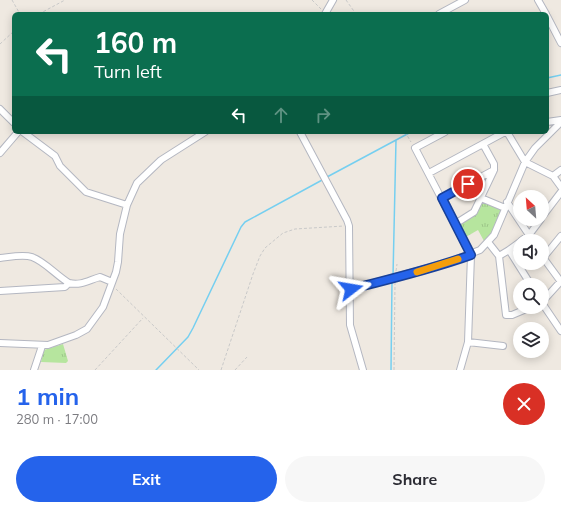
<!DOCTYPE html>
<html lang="en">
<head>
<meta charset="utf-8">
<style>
  body { margin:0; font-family:Mulish,sans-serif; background:#f7f7f7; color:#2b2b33; height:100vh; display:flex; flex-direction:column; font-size:15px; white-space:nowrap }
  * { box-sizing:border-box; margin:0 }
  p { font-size:13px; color:#7c7c81 }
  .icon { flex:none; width:22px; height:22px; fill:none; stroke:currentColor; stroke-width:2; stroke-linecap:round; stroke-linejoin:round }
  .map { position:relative; height:370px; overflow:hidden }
  .panel { display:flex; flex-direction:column; background:#fff; flex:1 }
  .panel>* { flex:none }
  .top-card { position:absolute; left:12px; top:12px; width:537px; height:122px; border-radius:6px; box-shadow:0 2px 10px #0003; background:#0b6e4f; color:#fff; overflow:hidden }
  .needle { width:26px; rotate:334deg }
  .tools { position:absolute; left:513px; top:190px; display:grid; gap:8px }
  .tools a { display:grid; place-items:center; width:36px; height:36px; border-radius:50%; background:#fff; box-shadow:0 2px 10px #0003; font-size:20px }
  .pin { position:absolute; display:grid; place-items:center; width:34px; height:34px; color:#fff; margin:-17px; border:2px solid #fff; border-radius:50%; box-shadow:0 1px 4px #0007 }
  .me { position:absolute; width:44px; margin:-22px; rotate:76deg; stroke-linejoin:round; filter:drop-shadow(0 0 3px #0008) }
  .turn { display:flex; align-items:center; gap:14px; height:84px; padding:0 16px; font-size:18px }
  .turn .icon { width:52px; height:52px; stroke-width:2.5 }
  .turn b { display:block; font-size:28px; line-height:34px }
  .lanes { display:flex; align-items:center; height:38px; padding:0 16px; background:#0003; justify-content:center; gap:20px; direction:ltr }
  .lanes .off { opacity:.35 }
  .round { display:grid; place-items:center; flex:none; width:42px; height:42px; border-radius:21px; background:#f7f7f7 }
  .head { display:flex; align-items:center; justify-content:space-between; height:68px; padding:0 16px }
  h1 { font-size:24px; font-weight:700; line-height:30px; color:#2563eb }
  .primary-button { display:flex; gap:8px; margin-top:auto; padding:8px 16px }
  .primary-button a { flex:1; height:46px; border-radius:24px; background:#2563eb; color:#fff; font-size:16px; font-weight:700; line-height:46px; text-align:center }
  .primary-button a+a { background:#f7f7f7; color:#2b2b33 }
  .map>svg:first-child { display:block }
</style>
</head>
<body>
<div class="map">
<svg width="561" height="370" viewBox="0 0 561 370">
  <defs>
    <pattern id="grass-tufts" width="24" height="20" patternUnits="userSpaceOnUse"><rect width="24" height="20" fill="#b6e59e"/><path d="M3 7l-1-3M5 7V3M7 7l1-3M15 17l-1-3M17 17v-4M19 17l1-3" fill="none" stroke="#9dc588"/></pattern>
  </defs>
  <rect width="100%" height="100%" fill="#efe9e1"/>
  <path fill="url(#grass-tufts)" d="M 481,201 L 502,209 C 497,220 494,234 484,241 L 478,230 L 464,238 L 458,225 L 474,214 Z
    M 63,344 L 68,361 L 66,363 L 41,362 L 44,350 Z"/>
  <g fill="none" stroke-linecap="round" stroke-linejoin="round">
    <path stroke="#75cff0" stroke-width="1.5" d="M 547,78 L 561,75
      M 327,177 L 411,132
      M 393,276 L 396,140
      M 156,370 L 188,337 L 193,328 L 241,227 L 245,222 L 324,179
      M 391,370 L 392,280"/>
    <g stroke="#b4b7c1" stroke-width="8">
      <path id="minor" d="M 538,0 L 546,14
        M 325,14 L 333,0
        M 439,14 L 465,0
        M 547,16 L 561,43
        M 547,93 L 561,90
        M 0,109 L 14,123
        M 547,122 L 561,120
        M 23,132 L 55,156 L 60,166 L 86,192 L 127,205
        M 300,132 L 347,220 L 349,226 L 350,325 L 363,370
        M 445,132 L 415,148 L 471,255 L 468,342 L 460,370
        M 507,132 L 525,162 L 553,176 L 561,187
        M 0,153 L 18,132
        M 429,173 L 505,132
        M 553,176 L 561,170
        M 442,198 L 494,170 L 494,164 L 483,144
        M 481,198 L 505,208
        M 507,202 L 533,241
        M 542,217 L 561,192
        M 455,224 L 474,212 L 494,170
        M 521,241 L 529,235 L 541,219
        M 488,242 L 499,256
        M 520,242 L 509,250 L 531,285
        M 509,250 L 499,256 L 506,315 L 512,315 L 531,307
        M 542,256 L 561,282
        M 0,258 C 10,257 23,254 32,257 C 44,261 57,276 69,283 C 81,286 89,280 100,277 L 112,282
        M 543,258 L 561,236
        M 351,289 L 449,262 L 480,250 L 494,235 L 525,162 L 535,148 L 561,122
        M 0,291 L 65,287 L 69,283
        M 542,302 L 561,281
        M 542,303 L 561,331
        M 468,342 L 503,346
        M 0,343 L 48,345 L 76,335 L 87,329 L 103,307 L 116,272 L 118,262 L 120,234 L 127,205 L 137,183 L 161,160 L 205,132
        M 34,370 L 42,346"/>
    </g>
    <path stroke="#c9c9c9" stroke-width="1" stroke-dasharray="3 2" stroke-linecap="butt" d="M 12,0 L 20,14
      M 312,0 L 321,9
      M 346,0 L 356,14
      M 39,14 L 65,0
      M 0,44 L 14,31
      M 405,132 L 411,142
      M 396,271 L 397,264
      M 116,289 L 199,370
      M 95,370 L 143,318
      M 221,370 L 253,274 L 260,256 L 265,248 L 283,233 L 295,229 L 344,226
      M 235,370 L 247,357
      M 394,370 L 395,282"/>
    <use href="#minor" stroke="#fff" stroke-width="6"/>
  </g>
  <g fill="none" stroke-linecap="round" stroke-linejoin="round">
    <g stroke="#184099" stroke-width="10">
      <path id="route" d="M 351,289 C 391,279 432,269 471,255 L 442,198 L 468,184"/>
    </g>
    <use href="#route" stroke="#2563eb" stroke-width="7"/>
    <path stroke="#f59e0b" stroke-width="7" d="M 417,272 L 458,259"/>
  </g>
</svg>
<div class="tools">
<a><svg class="needle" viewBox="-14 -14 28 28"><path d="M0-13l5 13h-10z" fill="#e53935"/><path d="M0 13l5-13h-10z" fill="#7c7c81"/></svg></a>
<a><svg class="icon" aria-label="sound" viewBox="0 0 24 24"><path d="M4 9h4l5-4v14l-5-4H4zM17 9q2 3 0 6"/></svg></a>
<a><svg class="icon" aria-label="search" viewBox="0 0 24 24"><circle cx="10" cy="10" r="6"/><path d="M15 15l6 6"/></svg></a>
<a><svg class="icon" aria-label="layers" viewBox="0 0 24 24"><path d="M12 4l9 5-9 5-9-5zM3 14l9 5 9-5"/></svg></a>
</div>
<div class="pin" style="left:468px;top:184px;background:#d93025"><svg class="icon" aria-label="arrive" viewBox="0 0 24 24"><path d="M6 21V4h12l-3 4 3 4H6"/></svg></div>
<svg class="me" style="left:351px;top:289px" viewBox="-20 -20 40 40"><path d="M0-17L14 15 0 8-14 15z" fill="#2563eb" stroke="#fff" stroke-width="4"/></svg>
<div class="top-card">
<div class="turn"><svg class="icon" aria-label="left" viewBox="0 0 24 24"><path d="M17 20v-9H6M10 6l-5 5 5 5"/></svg><div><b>160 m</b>Turn left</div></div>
<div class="lanes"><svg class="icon" aria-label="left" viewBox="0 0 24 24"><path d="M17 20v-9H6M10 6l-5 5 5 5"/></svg><svg class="icon off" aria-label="ahead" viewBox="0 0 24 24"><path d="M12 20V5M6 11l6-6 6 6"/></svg><svg class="icon off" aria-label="right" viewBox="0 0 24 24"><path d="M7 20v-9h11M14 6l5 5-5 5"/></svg></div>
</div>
</div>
<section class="panel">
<div class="head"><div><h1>1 min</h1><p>280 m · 17:00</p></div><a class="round" style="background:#d93025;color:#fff"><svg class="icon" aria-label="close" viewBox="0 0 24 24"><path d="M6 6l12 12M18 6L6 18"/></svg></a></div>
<div class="primary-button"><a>Exit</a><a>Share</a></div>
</section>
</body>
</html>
